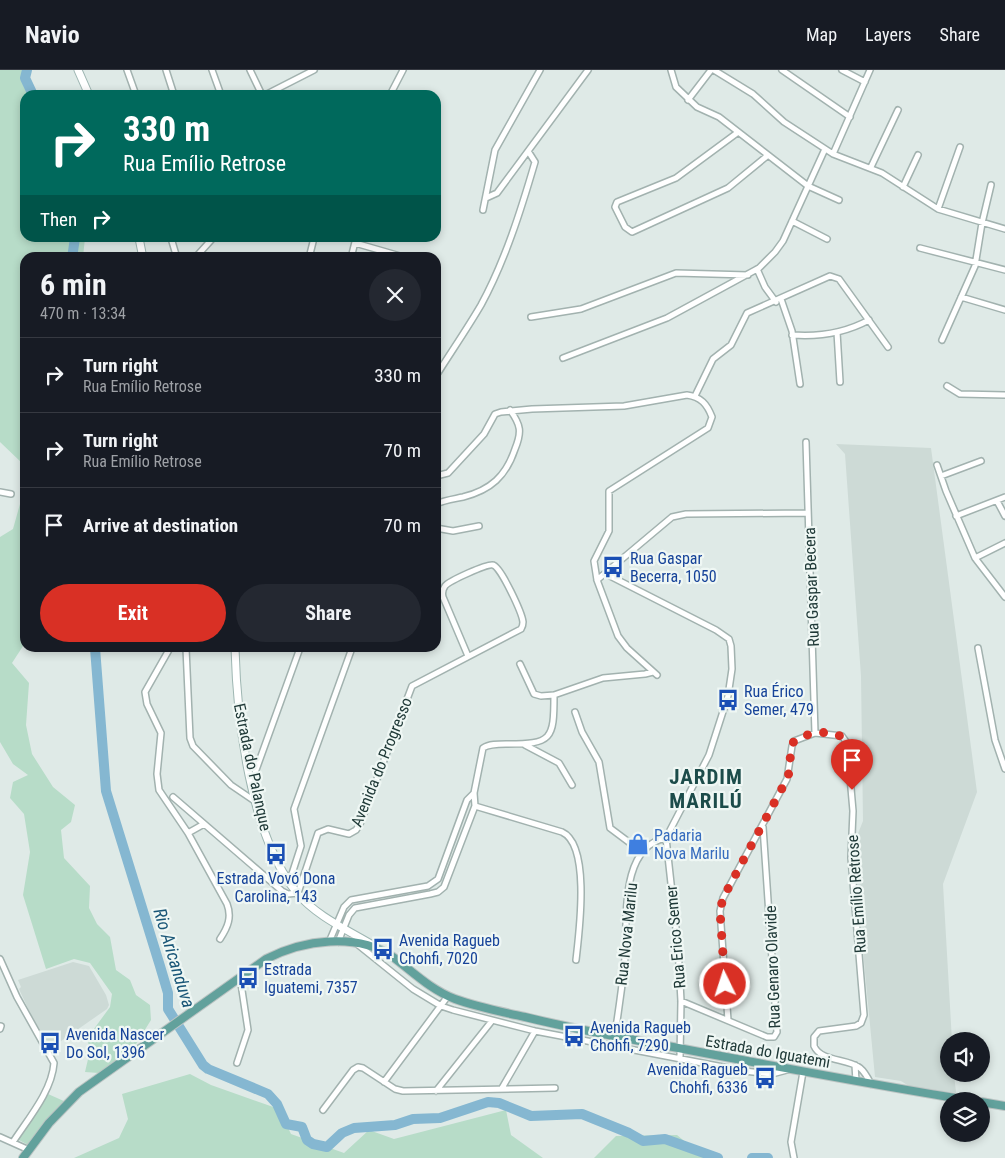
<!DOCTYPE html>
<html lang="en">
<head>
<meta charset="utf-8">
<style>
  body { margin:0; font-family:"Roboto Condensed",sans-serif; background:#242831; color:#f1f3f6; height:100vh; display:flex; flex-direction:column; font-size:19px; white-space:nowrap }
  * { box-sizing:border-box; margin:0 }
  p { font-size:16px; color:#9ea1a6 }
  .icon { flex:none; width:28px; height:28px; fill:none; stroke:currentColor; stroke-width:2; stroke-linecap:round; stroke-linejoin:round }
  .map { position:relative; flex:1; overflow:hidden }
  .side { position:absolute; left:20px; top:182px; width:421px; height:400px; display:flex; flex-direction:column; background:#171b24; border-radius:15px; box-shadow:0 2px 8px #0003 }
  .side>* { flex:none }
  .hud { position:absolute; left:20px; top:20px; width:421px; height:152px; border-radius:15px; box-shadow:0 2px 8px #0003; background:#00695c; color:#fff; overflow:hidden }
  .controls { position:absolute; left:940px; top:962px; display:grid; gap:10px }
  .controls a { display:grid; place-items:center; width:50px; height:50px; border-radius:50%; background:#171b24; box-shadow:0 2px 8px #0003; font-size:25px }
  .pin { position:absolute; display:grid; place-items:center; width:42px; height:42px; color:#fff; margin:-51px -21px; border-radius:50% 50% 50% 0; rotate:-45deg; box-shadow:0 0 5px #0007 }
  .pin .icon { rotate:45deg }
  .me { position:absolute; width:55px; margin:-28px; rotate:356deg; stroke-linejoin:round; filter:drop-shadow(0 0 4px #0008) }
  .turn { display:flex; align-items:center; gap:18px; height:105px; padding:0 20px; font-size:22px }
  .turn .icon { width:65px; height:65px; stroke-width:2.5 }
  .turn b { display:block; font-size:35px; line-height:42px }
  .then { display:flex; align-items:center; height:48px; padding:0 20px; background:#0003; gap:10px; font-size:19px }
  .round { display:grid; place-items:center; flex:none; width:52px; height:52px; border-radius:26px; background:#242831 }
  .summary { display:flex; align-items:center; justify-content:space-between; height:85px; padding:0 20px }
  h1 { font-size:30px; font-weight:700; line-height:38px }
  .action { display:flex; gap:10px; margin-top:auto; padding:10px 20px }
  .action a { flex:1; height:58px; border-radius:30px; background:#d93025; color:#fff; font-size:20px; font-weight:700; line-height:58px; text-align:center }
  .action a+a { background:#242831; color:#f1f3f6 }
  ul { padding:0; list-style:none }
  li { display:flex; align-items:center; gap:15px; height:75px; padding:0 20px; border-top:1px solid #363941 }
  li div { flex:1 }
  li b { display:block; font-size:19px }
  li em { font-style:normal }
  header { display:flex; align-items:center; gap:30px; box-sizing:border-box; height:70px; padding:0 25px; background:#171b24; border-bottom:1px solid #363941 }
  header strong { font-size:24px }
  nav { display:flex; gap:28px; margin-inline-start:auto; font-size:18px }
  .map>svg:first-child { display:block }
</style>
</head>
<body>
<header>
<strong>Navio</strong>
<nav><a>Map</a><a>Layers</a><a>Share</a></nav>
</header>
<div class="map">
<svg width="1005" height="1088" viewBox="0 0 1005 1088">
  <rect width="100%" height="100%" fill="#dfeae7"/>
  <path fill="#cddad6" d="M 836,374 L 931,378 L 977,722 L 943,814 L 952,971 L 949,971 L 949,1004 L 954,1004 L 956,1023 L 909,1016 L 901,1011 L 875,1007 L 853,776 L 863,751 L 861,606 L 845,384 Z
    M 73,892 L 89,896 L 106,925 L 109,935 L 107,939 L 51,978 L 31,945 L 19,919 L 21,917 L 18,910 Z"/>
  <path fill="#b7dcc8" d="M 0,0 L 29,0 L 32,25 L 25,25 L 25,168 L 85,168 L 83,187 L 25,188 L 25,573 L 12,593 L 29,613 L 26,655 L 32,684 L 53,717 L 75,735 L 71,752 L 61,760 L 64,788 L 90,816 L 89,838 L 97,854 L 110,867 L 116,900 L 130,910 L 136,925 L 150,935 L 151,950 L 133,979 L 99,1003 L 85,1002 L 89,985 L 88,967 L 110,937 L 112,924 L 90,893 L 74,889 L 46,899 L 23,825 L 30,782 L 24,744 L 10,728 L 13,712 L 28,705 L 13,694 L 0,672 L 0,467 L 13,459 L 20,434 L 23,394 L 0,372 Z
    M 190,1004 L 211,1015 L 279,1039 L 291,1064 L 344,1083 L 369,1060 L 394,1069 L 506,1040 L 511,1065 L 543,1088 L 74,1088 L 119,1068 L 128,1049 L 122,1024 Z
    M 48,1024 L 66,1032 L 30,1076 L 17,1069 Z
    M 677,1065 L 705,1088 L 594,1088 L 616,1066 Z"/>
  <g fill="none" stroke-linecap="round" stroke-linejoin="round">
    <path stroke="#85b7d1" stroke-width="10" d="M 27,0 L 25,8 L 33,25
      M 72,188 L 75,168
      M 95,578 L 106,721 L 160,896 L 168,923 L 168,939 L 203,995 L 208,999 L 268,1024 L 277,1034 L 286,1054 L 302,1057 L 307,1070 L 313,1074 L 327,1077 L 342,1063 L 354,1058 L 395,1055 L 413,1049 L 440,1048 L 488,1032 L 499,1033 L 531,1046 L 582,1044 L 629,1063 L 643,1071 L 665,1069 L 718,1088
      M 752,1088 L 768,1088"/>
    <g stroke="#a2b2af" stroke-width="8">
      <path id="street" d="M 127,0 L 136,25
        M 166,0 L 174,25
        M 212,0 L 221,25
        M 250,0 L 262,25
        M 671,0 L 676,17 L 697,37 L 719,47 L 808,116 L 839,130
        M 714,0 L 753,24 L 784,52 L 833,84 L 882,103 L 938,139 L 1005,159
        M 782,0 L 850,47
        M 842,0 L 865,12
        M 265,25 L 314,0
        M 390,25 L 403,0
        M 688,30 L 711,0
        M 737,63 L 676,108 L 617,132 L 615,137 L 625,157 L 632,162 L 728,118 L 767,86
        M 833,84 L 870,0
        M 871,97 L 898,40
        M 903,117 L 918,85
        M 486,128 L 497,123 L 588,0
        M 938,139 L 960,77
        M 483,140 L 495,80 L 540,0
        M 792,151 L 827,169
        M 171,168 L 177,188
        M 355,173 L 407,188
        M 920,178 L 1005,200
        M 195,188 L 213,168
        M 309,188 L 314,168
        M 351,188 L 356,168
        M 757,199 L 765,217 L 776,232
        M 961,227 L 1005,240
        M 781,229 L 792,261 L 800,314
        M 531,247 L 581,239 L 676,203 L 748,205
        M 837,262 L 840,312
        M 792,265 C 819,267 845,263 869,250
        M 942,270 L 975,196 L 982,153 L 991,115
        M 563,288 L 667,248 L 759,198 L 775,182 L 783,171 L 825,79
        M 436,306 C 451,282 467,259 481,235 C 505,191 521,140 535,92 L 528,81
        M 947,316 L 960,324 L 1005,325
        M 695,326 L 713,289 L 731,275 L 747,243 L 830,206 L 839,209 L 888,277
        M 806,372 L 815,663
        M 937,395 L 946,421 L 975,488 L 1005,473
        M 436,406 L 448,403 L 484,364 L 495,344 L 501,342 L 532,339 L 624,336 L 687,325 C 701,327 707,334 712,347 L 708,358 L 609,421 L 609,461 L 594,491 L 597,510 L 618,566 L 627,578 L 657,605
        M 941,406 L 981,391
        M 0,422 L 11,424
        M 997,431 L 1005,446
        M 436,434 C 445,430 454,429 463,427 C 491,420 506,406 515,379 C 522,362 521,355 510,340
        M 956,446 L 1005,427
        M 436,458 L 453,461 L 479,456
        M 975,488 L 1005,527
        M 606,504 L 716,560 L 729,569 L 731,576 L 732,599 L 728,626 L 709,685 L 666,768 L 678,877 L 681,931 L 680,988
        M 597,510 L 672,447 L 686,444 L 808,443
        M 170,578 L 145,622 L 147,634 L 161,663 L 157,704 L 159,720 L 188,763 L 227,834 C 232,847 228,857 220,869
        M 186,578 L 190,668 L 193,676 L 231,715 L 256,732
        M 978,578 L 995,670 L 1005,699
        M 520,594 L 534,624 L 541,626 L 554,625
        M 575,642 L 582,662 L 599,692 L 610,758 L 642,782
        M 525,675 L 559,693 L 572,715
        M 252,711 L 300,578
        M 173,727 L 282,821 L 288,824 L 298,823 L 318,763 L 328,759 L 349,764 L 356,760 L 360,754 L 412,616 L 521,559 C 523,556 523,555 523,552 C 522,543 501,497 493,495 C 488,493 449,511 445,516 C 442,520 442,523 443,527 L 468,586
        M 475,736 L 562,762 C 591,775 579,863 576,890
        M 188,763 L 204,754
        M 290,810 L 301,776 L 294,739 L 352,578
        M 329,872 L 344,837 L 351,830 L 428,816 L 438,809 L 467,730 L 474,723
        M 338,872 L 349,845 L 355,838 L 430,824 L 438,822 L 444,817 L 475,736 L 474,723 L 483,678 C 489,674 498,674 506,674 C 552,674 554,670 554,625 L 603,608 L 645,604 L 653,602
        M 357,874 L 413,919 L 441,936 L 453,940 L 535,961 L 744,1001 L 772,1004 L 787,1000
        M 0,889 L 17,927 L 54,993 C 52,1021 28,1049 13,1072
        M 681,931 L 767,967 L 774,967 L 777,962 L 763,757
        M 728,950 L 720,841 L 723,828 L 787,709 L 792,676 L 794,671 L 815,663 L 842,666 L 847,673 L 853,741 L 851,788 L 864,945 L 861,953 L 856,956 L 819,961 L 814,967 L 814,976 C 821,992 847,988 860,998 C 865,1002 868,1008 871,1014
        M 0,959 L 1,956
        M 613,975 C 618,947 622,917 625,888 C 628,853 618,777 666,768
        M 237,993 L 248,960 L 240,907
        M 855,995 L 856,1011
        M 384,1012 L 448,926
        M 502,1018 L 535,961
        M 436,1021 L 491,952
        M 323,1040 L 353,1000 L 358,997 L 363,998 L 395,1019 L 403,1021 L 555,1018
        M 0,1067 L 29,1080
        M 794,1088 L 791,1072 L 803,1002"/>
    </g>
    <g stroke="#9eb6b2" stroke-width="9">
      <path id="secondary" d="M 78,0 L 89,25
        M 139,168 L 143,188
        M 235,578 C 237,650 250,765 297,823 C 317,847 350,861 376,877"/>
    </g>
    <g stroke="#bcc4c3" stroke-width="10">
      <path id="primary" d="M 981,1032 L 1005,1036
        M 23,1088 L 49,1053 L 79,1022 L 266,889 C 303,870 356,862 393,887 C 413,902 431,920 455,929 C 477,937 502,942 525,947 C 574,959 623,968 673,977 C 773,996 873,1015 974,1031"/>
    </g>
    <use href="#street" stroke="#fff" stroke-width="5"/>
    <use href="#secondary" stroke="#fff" stroke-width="7"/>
    <use href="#primary" stroke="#62a19c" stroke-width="8"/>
  </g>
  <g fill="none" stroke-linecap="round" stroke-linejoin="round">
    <path stroke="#d93025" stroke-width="9" stroke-dasharray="0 16.2" d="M 725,914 L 720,841 L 723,828 L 787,709 C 792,697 788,682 794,671 C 806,662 839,657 847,673 L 852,720"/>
  </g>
  <defs>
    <g id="bus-bare" transform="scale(1.725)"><path d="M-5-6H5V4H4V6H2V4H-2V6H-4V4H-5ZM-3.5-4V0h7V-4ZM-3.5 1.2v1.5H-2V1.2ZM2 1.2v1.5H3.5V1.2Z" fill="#1a4fb4" stroke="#eff7f4" stroke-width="2.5" paint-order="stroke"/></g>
    <g id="shop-bare" transform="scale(1.725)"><path d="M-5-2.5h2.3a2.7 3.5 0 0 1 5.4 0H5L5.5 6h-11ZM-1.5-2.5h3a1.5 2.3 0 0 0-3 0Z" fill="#3f7fe0" stroke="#eff7f4" stroke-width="2.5" paint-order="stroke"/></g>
  </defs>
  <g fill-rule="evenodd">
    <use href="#bus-bare" x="613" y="497"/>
    <use href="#bus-bare" x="728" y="630"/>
    <use href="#shop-bare" x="638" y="774"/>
    <use href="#bus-bare" x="276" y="784"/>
    <use href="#bus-bare" x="383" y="879"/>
    <use href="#bus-bare" x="248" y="908"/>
    <use href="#bus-bare" x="574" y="966"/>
    <use href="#bus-bare" x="50" y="973"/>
    <use href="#bus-bare" x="765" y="1008"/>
  </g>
  <g text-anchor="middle" stroke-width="4.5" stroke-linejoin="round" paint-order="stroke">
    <g font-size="16" fill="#164399" stroke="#eff7f4" text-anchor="start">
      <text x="630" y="494">Rua Gaspar<tspan x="630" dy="18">Becerra, 1050</tspan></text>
      <text x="744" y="627">Rua Érico<tspan x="744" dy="18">Semer, 479</tspan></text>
      <text x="276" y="814" text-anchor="middle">Estrada Vovó Dona<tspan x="276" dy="18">Carolina, 143</tspan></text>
      <text x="399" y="876">Avenida Ragueb<tspan x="399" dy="18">Chohfi, 7020</tspan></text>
      <text x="264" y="905">Estrada<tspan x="264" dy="18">Iguatemi, 7357</tspan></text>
      <text x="590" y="963">Avenida Ragueb<tspan x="590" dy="18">Chohfi, 7290</tspan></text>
      <text x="66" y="970">Avenida Nascer<tspan x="66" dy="18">Do Sol, 1396</tspan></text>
      <text x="748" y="1005" text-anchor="end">Avenida Ragueb<tspan x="748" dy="18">Chohfi, 6336</tspan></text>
    </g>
    <g font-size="16" fill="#203a38" stroke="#eff7f4">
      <text transform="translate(811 517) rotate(-92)" y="6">Rua Gaspar Becera</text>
      <text transform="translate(381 692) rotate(-68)" y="6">Avenida do Progresso</text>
      <text transform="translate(253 697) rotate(78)" y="6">Estrada do Palanque</text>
      <text transform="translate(856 824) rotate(-94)" y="6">Rua Emílio Retrose</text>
      <text transform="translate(626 864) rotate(-84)" y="6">Rua Nova Marilu</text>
      <text transform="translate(675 867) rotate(-95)" y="6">Rua Erico Semer</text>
      <text transform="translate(772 897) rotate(-92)" y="6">Rua Genaro Olavide</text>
      <text transform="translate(768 981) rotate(10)" y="6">Estrada do Iguatemi</text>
    </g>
    <g font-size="16" fill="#366cbe" stroke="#eff7f4" text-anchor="start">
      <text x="654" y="771">Padaria<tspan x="654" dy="18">Nova Marilu</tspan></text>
    </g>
    <g font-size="18" font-style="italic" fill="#195677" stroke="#eff7f4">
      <text transform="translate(174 888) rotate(73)" y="6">Rio Aricanduva</text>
    </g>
    <g font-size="21" font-weight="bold" letter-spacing="1" fill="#1c4c4a" stroke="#eff7f4">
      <text x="706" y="714">JARDIM<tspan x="706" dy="24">MARILÚ</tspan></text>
    </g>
  </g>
</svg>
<div class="controls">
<a><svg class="icon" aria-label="sound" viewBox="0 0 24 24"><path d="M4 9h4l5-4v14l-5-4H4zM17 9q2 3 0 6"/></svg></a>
<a><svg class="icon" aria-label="layers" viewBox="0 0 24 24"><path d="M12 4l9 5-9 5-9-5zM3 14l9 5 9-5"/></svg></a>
</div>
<div class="pin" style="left:852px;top:720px;background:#d93025"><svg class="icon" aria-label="arrive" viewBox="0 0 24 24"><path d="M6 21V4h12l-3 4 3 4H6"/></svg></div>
<svg class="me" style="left:725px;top:914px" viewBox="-20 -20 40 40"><circle r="17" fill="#d93025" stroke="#fff" stroke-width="3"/><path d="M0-11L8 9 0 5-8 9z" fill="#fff"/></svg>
<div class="hud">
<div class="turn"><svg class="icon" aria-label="right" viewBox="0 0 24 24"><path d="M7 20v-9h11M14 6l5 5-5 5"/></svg><div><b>330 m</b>Rua Emílio Retrose</div></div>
<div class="then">Then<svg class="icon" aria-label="right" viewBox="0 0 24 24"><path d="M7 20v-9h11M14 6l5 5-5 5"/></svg></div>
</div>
<section class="side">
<div class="summary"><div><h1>6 min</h1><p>470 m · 13:34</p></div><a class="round"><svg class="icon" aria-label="close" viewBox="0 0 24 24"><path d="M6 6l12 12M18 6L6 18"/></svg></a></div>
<ul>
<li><svg class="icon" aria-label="right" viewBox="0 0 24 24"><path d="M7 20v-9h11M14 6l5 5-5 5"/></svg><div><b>Turn right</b><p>Rua Emílio Retrose</p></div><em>330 m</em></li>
<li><svg class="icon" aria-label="right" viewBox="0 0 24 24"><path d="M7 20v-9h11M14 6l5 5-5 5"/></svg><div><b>Turn right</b><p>Rua Emílio Retrose</p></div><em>70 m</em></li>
<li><svg class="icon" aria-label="arrive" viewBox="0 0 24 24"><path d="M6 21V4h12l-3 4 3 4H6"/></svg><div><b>Arrive at destination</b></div><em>70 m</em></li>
</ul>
<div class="action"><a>Exit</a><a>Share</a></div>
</section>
</div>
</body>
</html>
